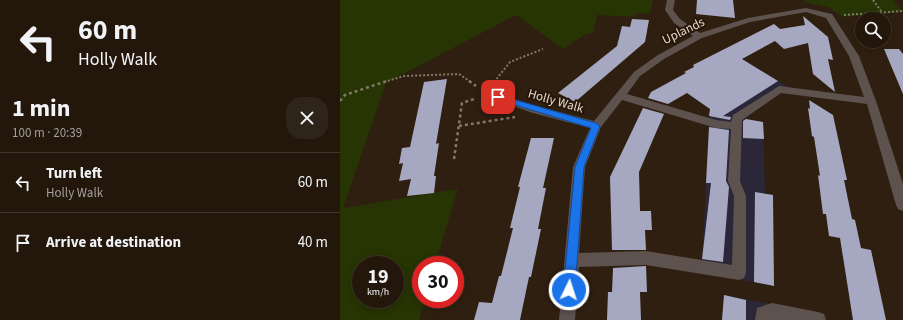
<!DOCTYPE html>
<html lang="en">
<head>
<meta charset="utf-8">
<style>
  body { margin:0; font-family:"Source Sans 3",sans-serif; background:#2f241a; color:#f1f3f6; height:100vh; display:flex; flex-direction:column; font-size:15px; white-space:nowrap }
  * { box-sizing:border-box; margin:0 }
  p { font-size:13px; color:#a39f9d }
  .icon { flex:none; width:22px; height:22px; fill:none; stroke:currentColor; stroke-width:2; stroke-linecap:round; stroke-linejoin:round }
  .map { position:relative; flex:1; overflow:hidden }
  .panel { display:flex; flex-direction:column; background:#23170c; width:340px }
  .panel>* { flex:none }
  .top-card { background:#23170c; color:#f1f3f6; overflow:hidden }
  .tools { position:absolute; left:515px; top:12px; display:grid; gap:8px }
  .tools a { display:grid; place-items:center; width:36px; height:36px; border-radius:50%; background:#23170c; box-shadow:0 2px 10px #0003,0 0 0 1px #40362d; font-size:20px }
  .speed { position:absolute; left:12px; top:256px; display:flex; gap:8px; font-size:20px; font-weight:700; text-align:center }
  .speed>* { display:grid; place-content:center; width:52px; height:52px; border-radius:50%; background:#23170c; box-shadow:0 2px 10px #0003,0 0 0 1px #40362d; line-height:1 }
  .speed small { font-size:10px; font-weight:400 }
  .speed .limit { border:6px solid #d22; background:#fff; color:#111 }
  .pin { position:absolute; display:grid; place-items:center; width:34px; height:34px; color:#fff; margin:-17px; border-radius:8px; box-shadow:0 2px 6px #0006 }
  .me { position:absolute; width:44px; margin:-22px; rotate:4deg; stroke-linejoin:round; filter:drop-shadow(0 0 3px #0008) }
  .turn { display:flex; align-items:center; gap:14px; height:84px; padding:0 12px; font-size:18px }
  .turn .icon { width:52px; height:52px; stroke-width:2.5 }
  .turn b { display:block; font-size:28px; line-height:34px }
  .round { display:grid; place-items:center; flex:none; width:42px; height:42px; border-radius:16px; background:#2f241a }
  .overview { display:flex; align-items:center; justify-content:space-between; height:68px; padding:0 12px }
  h1 { font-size:24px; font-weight:700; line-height:30px }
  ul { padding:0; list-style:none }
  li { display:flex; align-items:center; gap:12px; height:60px; padding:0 12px; border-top:1px solid #40362d }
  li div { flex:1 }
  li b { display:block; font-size:15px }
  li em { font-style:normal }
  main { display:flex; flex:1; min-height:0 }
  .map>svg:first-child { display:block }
</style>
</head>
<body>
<main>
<section class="panel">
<div class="top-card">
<div class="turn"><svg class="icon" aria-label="left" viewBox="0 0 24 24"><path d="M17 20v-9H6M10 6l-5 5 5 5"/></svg><div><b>60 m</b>Holly Walk</div></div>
</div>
<div class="overview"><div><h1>1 min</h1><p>100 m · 20:39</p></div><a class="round"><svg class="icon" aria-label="close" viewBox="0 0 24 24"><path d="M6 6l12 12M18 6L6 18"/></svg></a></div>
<ul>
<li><svg class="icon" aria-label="left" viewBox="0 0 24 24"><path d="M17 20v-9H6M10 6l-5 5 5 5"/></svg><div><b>Turn left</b><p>Holly Walk</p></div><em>60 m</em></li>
<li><svg class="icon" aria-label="arrive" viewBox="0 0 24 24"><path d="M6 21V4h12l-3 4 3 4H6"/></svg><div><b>Arrive at destination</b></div><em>40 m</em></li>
</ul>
</section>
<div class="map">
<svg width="563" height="320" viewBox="0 0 563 320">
  <rect width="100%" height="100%" fill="#2f1f10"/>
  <path fill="#2b2738" d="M 427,74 L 449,87 L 406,118 L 408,120 L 423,122 L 425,193 L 433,195 L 434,286 L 382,276 L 362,261 L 370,109 Z
    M 384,295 L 463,310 L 464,320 L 382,320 Z"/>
  <path fill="#273403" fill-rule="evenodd" d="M 0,0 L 313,0 L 310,14 L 297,13 L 295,17 L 257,15 L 253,33 L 244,35 L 223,49 L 176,15 L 46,83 L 3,208 L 118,189 L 95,265 L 81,265 L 81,299 L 85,299 L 79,320 L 0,320 ZM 21,265 L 55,265 L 55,299 L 21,299 Z
    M 464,0 L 552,0 L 563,12 L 503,17 L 490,8 L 469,3 Z"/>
  <path fill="#a6a8c1" d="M 357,0 L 393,0 L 395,18 L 356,14 Z
    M 463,16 L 488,37 L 493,60 L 488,59 L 495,92 L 473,74 L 468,43 L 444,49 L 435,41 L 402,59 L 438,81 L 383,116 L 391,117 L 390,120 L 369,116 L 370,109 L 347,93 L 328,104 L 308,98 L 311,92 L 346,73 L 344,72 L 354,67 L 353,65 L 434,24 L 440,29 L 465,25 Z
    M 292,19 L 309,20 L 305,42 L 235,102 L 218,93 L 277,46 L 282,26 L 290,27 Z
    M 544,49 L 559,49 L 563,54 L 563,94 Z
    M 107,79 L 96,144 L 99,143 L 94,176 L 96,176 L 94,193 L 67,196 L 71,179 L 59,181 L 63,163 L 59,164 L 62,148 L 70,147 L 84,82 Z
    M 469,100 L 493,115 L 507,180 L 504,180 L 512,219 L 515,220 L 521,248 L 531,250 L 546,320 L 513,320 L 500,238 L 489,236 L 486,214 L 483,214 L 478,175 L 480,176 L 474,137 L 472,136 L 468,108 L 470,109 Z
    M 303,108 L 324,114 L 299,172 L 300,211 L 311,211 L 312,230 L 305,230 L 306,250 L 272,250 L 270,177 Z
    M 406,119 L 423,122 L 424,139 L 403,138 L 403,121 Z
    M 369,127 L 389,130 L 386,181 L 389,187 L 383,262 L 362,259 L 371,183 L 366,183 Z
    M 191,138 L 214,138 L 203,188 L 206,188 L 198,229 L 201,229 L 191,277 L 189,277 L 180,320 L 134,320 L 139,302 L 152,303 L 159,276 L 161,276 L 173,228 L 170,228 L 180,187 L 178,187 Z
    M 415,192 L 433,195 L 434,286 L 414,282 Z
    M 306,266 L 307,292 L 300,292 L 301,320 L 267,320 L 268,292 L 272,292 L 273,268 Z
    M 384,295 L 406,300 L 406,320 L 382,320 Z"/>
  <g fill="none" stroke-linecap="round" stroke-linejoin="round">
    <path stroke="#85786b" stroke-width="2" stroke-dasharray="2 2" stroke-linecap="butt" d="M 533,0 L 541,11
      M 504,15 L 563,11
      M 44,82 L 64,76 L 119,74 L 131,82
      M 154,82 L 170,62 L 203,49"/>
    <path stroke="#85786b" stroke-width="2.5" stroke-dasharray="3 3" stroke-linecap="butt" d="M 129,81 L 136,86
      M 154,83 L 155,81
      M 0,101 L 5,95 L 47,81
      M 119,126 L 175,117
      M 114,159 L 122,103 L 134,99"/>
    <path fill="#5e524f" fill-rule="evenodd" d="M 327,0 L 335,0 L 333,10 L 340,19 L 360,33 L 408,18 L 466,8 L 492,14 L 519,56 L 536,101 L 563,184 L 563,211 L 558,209 L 556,205 L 527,104 L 441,93 L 402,120 L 400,181 L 406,196 L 406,273 L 404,278 L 399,280 L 306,265 L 239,267 L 235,320 L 219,320 L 233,167 L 250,128 L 193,113 L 142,95 L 141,93 L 146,90 L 200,107 L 254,121 L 294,72 L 318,55 L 353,36 L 334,23 L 325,10 ZM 466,12 L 486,18 L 509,56 L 524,97 L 439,86 L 393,115 L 391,122 L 376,120 L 287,94 L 300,76 L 324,59 L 362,38 L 410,22 ZM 282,100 L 376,128 L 391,129 L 388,181 L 394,196 L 392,265 L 306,251 L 239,253 L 245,167 L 261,127 Z
      M 432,303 L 478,312 L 484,314 L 486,320 L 415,320 L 417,308 Z"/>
  </g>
  <path fill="#1a73e8" stroke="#114b97" d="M 155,95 L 158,95 L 256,123 L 260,126 L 244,167 L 235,290 L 233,294 L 229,296 L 225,294 L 223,290 L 235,167 L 251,128 L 155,99 Z"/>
  <g text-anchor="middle" stroke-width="4" stroke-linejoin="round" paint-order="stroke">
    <g font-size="13" fill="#e2d7cd" stroke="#251607">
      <text transform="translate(343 30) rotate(-26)" y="5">Uplands</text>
      <text transform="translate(216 100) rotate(16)" y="5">Holly Walk</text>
    </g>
  </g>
</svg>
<div class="tools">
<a><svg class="icon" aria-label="search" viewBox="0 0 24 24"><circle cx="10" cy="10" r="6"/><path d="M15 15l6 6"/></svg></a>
</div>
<div class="speed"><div>19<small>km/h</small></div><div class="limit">30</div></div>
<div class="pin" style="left:158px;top:97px;background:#d93025"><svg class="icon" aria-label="arrive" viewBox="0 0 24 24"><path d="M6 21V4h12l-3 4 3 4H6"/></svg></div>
<svg class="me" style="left:229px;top:290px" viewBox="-20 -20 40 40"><circle r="17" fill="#1a73e8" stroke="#fff" stroke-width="3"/><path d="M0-11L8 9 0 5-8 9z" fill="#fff"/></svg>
</div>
</main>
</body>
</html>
